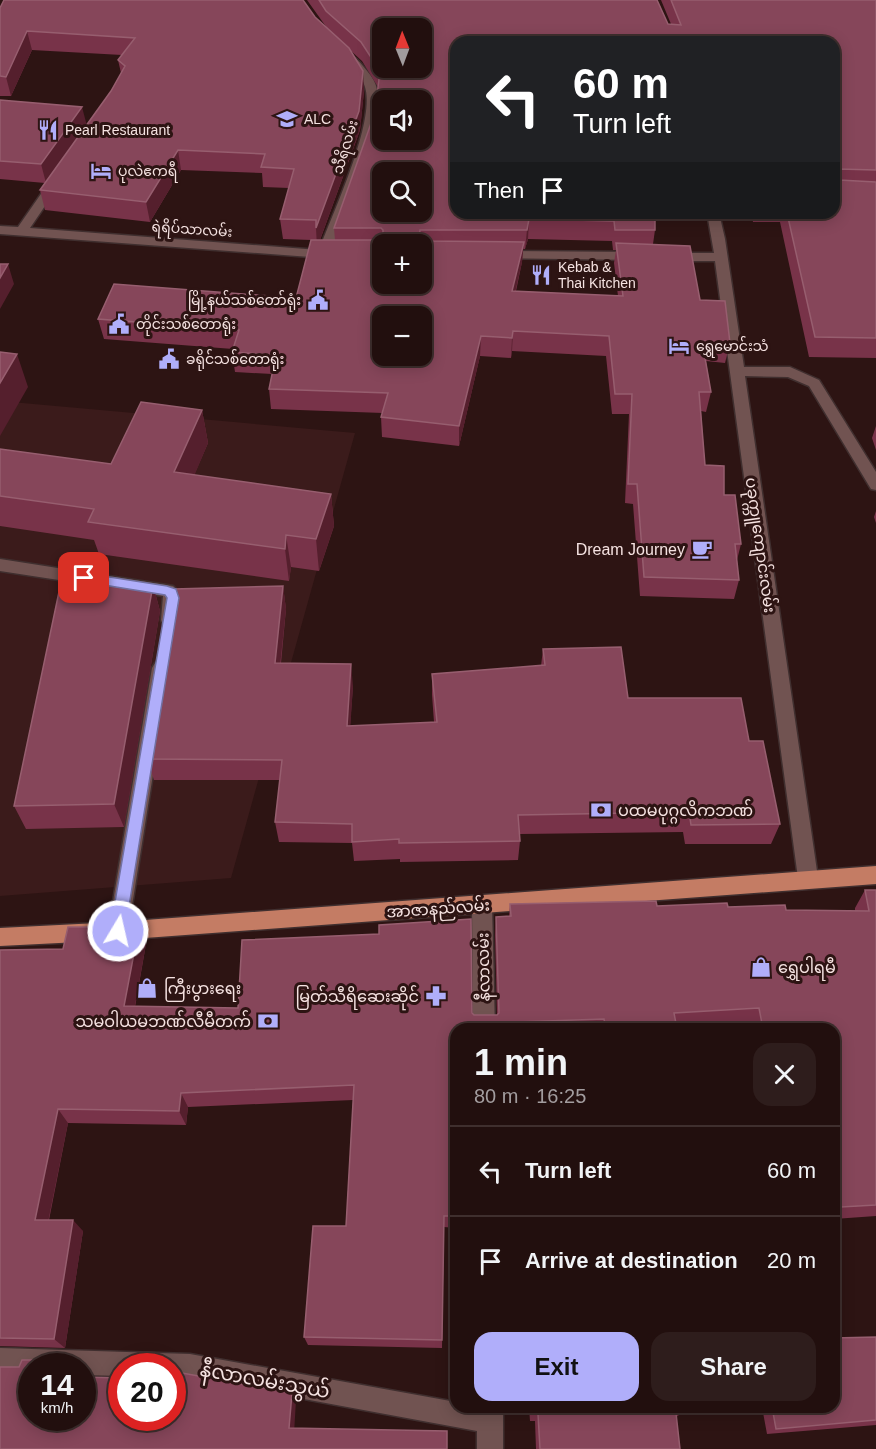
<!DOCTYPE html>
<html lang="en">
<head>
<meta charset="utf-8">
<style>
  body { margin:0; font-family:Helvetica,"Noto Sans Myanmar",sans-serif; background:#2e1d1c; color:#f1f3f6; height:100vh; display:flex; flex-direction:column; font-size:22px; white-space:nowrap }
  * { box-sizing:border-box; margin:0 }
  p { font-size:20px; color:#a29c9e }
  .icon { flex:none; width:33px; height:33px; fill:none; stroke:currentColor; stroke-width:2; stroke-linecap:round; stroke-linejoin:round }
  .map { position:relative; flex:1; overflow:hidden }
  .details { position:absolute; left:450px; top:1023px; width:390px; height:390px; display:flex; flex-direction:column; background:#220f0e; border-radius:18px; box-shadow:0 3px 15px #0003,0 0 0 2px #3f2f2e }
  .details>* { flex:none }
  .hud { position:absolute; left:450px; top:36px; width:390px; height:183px; border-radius:18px; box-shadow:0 3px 15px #0003,0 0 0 2px #3f2f2e; background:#202124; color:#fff; overflow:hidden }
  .needle { width:39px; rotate:359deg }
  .fabs { position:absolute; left:372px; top:18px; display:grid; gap:12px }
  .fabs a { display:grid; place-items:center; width:60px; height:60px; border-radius:12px; background:#220f0e; box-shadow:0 3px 15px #0003,0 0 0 2px #3f2f2e; font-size:30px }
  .speed { position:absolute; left:18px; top:1353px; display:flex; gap:12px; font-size:30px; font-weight:700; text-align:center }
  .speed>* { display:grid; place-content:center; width:78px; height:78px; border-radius:50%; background:#220f0e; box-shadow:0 3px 15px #0003,0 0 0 2px #3f2f2e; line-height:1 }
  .speed small { font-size:15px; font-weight:400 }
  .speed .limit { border:9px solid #d22; background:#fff; color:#111 }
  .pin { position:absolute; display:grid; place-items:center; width:51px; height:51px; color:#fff; margin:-26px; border-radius:12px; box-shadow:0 3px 9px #0006 }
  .me { position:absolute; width:66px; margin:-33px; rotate:9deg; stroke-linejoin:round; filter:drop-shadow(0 0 4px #0008) }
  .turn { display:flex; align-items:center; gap:21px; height:126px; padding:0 24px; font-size:27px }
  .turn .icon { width:78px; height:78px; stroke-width:2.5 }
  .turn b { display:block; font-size:42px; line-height:51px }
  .then { display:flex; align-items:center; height:57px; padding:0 24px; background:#0003; gap:12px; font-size:22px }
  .round { display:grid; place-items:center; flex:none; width:63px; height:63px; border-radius:18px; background:#2e1d1c }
  .head { display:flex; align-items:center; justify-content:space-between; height:102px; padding:0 24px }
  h1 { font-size:36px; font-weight:800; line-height:45px }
  .action { display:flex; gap:12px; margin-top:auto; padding:12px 24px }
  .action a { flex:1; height:69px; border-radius:18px; background:#b0aefa; color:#111; font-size:24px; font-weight:800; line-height:69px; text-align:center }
  .action a+a { background:#2e1d1c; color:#f1f3f6 }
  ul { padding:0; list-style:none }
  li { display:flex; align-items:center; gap:18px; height:90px; padding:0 24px; border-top:2px solid #3f2f2e }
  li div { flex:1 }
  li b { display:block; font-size:22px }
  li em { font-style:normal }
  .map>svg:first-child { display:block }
</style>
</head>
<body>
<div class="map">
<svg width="876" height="1449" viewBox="0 0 876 1449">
  <rect width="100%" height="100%" fill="#2d1413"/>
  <path fill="#3b1b1b" d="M 0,401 L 355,433 L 231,878 L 0,896 Z"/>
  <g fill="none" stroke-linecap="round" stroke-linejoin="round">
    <g stroke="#402f2f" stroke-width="3">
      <path id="minor" d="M 349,55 C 355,57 359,61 363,66 C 369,73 376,81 377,90 C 385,130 346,211 332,250 L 382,250 L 382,258 L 324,258 L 0,234 L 0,226 L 18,227 L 52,178 L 56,177 L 62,181 L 30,228 L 319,250 C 332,215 376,121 365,87 C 362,75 351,67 344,58 Z
        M 707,213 L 719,213 L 725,239 L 744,367 L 790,367 L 819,380 L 876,472 L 876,490 L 871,489 L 809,386 L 788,377 L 745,376 L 818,878 L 815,884 L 808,887 L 801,884 L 798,878 L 715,261 L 668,261 L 661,257 L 668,253 L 714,253 Z
        M 500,251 L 637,252 L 644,256 L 637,260 L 495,258 L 493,255 Z
        M 0,559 L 173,586 L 180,593 L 175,625 L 169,626 L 163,625 L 161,620 L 163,596 L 0,571 Z
        M 161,661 L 167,663 L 170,668 L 128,931 L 125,937 L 118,940 L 111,937 L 108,931 L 152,668 L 155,663 Z
        M 482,896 L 489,899 L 492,905 L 495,1029 L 473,1029 L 472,905 L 475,899 Z
        M 0,1348 L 190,1354 L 456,1402 L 456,1407 L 503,1407 L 503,1449 L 477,1449 L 477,1431 L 190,1378 L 172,1378 L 172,1366 L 122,1366 L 122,1376 L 82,1375 L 82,1366 L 32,1366 L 32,1373 L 0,1372 Z"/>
    </g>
    <g stroke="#402f2f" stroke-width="3">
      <path id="major" d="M 876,866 L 876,884 L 118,940 L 0,946 L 0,928 L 118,922 Z"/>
    </g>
    <use href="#minor" fill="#715351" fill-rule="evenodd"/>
    <use href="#major" fill="#c47c64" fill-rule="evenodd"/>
  </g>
  <path fill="#783349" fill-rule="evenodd" d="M 307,0 L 657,0 L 668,24 L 671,24 L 661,0 L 876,0 L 876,358 L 809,357 L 780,222 L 753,222 L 751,213 L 834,213 L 834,42 L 456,42 L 655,213 L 655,230 L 653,244 L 700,300 L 730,343 L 725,363 L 706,361 L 711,392 L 706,412 L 701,411 L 705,465 L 724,495 L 741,544 L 737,560 L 739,580 L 734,599 L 640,596 L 633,504 L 625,503 L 629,414 L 612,414 L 606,356 L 512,351 L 511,358 L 480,356 L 459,446 L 382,437 L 381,417 L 383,413 L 271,409 L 269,389 L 272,374 L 235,372 L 232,352 L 233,349 L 104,339 L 98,319 L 296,298 L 311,240 L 283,239 L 280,219 L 289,188 L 263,187 L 262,173 L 181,170 L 150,222 L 45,210 L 40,190 L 45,183 L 0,179 L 0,100 L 86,125 L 111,91 L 121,73 L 118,60 L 122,55 L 32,50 L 11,96 L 0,96 L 0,8 L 315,17 L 327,28 ZM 350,50 L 362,61 L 378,87 L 375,112 L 334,228 L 335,240 L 320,240 L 360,130 L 364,91 ZM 528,239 L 612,241 L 613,250 L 616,250 L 614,263 L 618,296 L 516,291 L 522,262 L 523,249 L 525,249 Z
    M 202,410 L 208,443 L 194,475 L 331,494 L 334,526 L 319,571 L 291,567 L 289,581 L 99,554 L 94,540 L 0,526 L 0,449 L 111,464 Z
    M 876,426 L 876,450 L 872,438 Z
    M 876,511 L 876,523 L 874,517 Z
    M 153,585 L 160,611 L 124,827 L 26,829 L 14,806 Z
    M 283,586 L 286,609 L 281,663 L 353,686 L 350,726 L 434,722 L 432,695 L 432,674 L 541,666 L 543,649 L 628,698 L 749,741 L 780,824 L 771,844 L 685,844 L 683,832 L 520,834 L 520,841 L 518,860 L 400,862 L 400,859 L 354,861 L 352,843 L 279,842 L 275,822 L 280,780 L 154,780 L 147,759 Z
    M 865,890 L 876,890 L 876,1216 L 834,1219 L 834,1029 L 751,1029 L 751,1024 L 677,1029 L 456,1029 L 456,1228 L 444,1227 L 442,1348 L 308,1345 L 304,1337 L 346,1226 L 353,1100 L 188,1107 L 186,1125 L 68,1123 L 49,1220 L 83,1231 L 65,1348 L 0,1346 L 0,950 L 63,949 L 139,927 L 146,944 L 135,1007 L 472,1013 L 474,1015 L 497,1015 L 495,935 L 496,917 L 509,916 L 510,904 L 728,907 L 786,910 L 855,911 L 855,908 Z
    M 876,1337 L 876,1425 L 767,1434 L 762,1407 L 834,1407 Z
    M 529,1407 L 681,1407 L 682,1413 L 676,1417 L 680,1449 L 536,1449 L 535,1421 L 530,1421 Z"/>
  <path fill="#551f2d" d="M 27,31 L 32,50 L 11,96 L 6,77 Z
    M 363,71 L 364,91 L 360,130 L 317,248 L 316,228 Z
    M 82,107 L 87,126 L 46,183 L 41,164 Z
    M 178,150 L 181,170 L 150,222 L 146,202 Z
    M 529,219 L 528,239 L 525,249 L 527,230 Z
    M 524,242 L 522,262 L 511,311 L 512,291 Z
    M 8,264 L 14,284 L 0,309 L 0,278 Z
    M 513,331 L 512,351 L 511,358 L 512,338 Z
    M 481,336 L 480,356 L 459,446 L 459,426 Z
    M 17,354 L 28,387 L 0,436 L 0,383 Z
    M 202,410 L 208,443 L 182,505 L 174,472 Z
    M 331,494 L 334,526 L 319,571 L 316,539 Z
    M 286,535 L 291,567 L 289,581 L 285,549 Z
    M 153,585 L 160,611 L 124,827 L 114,804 Z
    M 283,586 L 286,609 L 278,685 L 275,663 Z
    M 351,664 L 353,686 L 349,747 L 347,726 Z
    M 139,927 L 146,944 L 132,1022 L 124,1006 Z
    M 181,1093 L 188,1107 L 186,1125 L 179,1111 Z
    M 58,1109 L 68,1123 L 46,1232 L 35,1220 Z
    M 73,1220 L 83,1231 L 65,1348 L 54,1339 Z
    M 50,1360 L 60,1366 L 49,1366 Z
    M 292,1393 L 296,1400 L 294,1434 L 289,1428 Z"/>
  <path fill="#86465a" stroke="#975e6f" stroke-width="1.5" fill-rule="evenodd" d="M 4,0 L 303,0 L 315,17 L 349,48 L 363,71 L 359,111 L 316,228 L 316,220 L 280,219 L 294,169 L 261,167 L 265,154 L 178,150 L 146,202 L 40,190 L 111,91 L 125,66 L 118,60 L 135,38 L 27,31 L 6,77 L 0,76 L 0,8 Z
    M 319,0 L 657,0 L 668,24 L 681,25 L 671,0 L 876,0 L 876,170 L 838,169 L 837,178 L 839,180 L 876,182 L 876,338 L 815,337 L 787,213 L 834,213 L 834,42 L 456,42 L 456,213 L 655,213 L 655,230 L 615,230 L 614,221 L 529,219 L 527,230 L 420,230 L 419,239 L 422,241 L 524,242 L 512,291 L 623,296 L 616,243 L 690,246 L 700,300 L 725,301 L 730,343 L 702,341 L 711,392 L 699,392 L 705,465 L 724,466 L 724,495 L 735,495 L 741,544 L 735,544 L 739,580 L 644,577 L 637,484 L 628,484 L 632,394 L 615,394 L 609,336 L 513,331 L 512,338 L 481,336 L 459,426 L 381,417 L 388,393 L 269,389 L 276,355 L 232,352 L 239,330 L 98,319 L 114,284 L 296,298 L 311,240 L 383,240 L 383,230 L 381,228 L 334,228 L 375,112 L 380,71 L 361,42 L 326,11 ZM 382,28 L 422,28 L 422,68 L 382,68 ZM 382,100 L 422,100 L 422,140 L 382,140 ZM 382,172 L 422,172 L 422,212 L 382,212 ZM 382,244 L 422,244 L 422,284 L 382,284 ZM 382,316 L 422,316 L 422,356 L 382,356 Z
    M 0,100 L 82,107 L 41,164 L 0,161 Z
    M 0,264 L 8,264 L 0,278 Z
    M 0,352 L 17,354 L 0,383 Z
    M 141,402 L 202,410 L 174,472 L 331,494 L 316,539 L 286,535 L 285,549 L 88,522 L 94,509 L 0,496 L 0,449 L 111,464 Z
    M 153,585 L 114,804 L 14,806 L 60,587 Z
    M 283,586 L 275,663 L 351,664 L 347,726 L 437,722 L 432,674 L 545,665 L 543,649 L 621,647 L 628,698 L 741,698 L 749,741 L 763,741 L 780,824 L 691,825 L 689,812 L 518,815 L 520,841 L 399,843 L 399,839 L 352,842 L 352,824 L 275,822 L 282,760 L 147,759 L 174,589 Z
    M 865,890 L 876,890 L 876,1205 L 841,1207 L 834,1180 L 834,1124 L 839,1123 L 834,1095 L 834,1029 L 763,1029 L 759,1008 L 674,1013 L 677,1029 L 606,1029 L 604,1019 L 482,1023 L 483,1029 L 456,1029 L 456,1216 L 444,1216 L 442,1340 L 304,1337 L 313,1226 L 346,1226 L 354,1085 L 181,1093 L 179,1111 L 58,1109 L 35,1220 L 73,1220 L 54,1339 L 0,1338 L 0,950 L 63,949 L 68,927 L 139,927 L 124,1006 L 238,1008 L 242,940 L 379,934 L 379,925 L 471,919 L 472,1013 L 474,1015 L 497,1015 L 499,1013 L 496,917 L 511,916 L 510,904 L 656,901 L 657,906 L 727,903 L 728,907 L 785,905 L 786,910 L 869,911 Z
    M 876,1337 L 876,1420 L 776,1429 L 772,1407 L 834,1407 L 834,1338 Z
    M 22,1360 L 50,1360 L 49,1366 L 32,1366 L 32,1418 L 82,1418 L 82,1377 L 122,1378 L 122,1418 L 172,1418 L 172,1372 L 182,1373 L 292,1393 L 289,1428 L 447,1431 L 447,1449 L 0,1449 L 0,1367 L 19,1367 Z
    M 532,1407 L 681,1407 L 682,1413 L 676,1413 L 680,1449 L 540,1449 L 538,1414 L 533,1414 Z"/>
  <path fill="#b0aefa" stroke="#7271a2" stroke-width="1.5" d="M 84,573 L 167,586 L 176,589 L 179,598 L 125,931 L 123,936 L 118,938 L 112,936 L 110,931 L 167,598 L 165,595 L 79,581 L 77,578 L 79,574 Z"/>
  <defs>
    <g id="school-bare" transform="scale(1.62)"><path d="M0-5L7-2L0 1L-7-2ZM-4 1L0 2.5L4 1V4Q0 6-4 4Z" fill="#b0aefa" stroke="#2d1413" stroke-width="2.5" paint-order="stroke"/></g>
    <g id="restaurant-bare" transform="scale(1.62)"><path d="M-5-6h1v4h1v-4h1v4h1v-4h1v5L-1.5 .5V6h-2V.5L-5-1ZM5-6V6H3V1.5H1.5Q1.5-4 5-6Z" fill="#b0aefa" stroke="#2d1413" stroke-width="2.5" paint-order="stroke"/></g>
    <g id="hotel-bare" transform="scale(1.62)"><path d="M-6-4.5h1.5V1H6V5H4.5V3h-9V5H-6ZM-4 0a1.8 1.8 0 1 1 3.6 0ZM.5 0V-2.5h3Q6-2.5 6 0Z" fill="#b0aefa" stroke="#2d1413" stroke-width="2.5" paint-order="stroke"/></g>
    <g id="civic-bare" transform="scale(1.62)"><path d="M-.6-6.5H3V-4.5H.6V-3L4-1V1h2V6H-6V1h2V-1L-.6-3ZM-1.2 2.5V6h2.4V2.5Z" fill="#b0aefa" stroke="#2d1413" stroke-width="2.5" paint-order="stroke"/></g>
    <g id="cafe-bare" transform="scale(1.62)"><path d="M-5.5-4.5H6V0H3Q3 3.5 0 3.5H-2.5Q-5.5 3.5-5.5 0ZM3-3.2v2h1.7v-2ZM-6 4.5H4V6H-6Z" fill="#b0aefa" stroke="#2d1413" stroke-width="2.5" paint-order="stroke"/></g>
    <g id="bank-bare" transform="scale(1.62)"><path d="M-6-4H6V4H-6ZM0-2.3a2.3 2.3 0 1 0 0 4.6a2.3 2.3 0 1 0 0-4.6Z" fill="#b0aefa" stroke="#2d1413" stroke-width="2.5" paint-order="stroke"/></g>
    <g id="shop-bare" transform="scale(1.62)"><path d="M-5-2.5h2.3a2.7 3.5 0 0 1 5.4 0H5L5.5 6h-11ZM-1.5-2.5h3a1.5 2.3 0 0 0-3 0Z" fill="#b0aefa" stroke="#2d1413" stroke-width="2.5" paint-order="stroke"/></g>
    <g id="pharmacy-bare" transform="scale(1.62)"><path d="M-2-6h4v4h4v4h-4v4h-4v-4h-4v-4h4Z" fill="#b0aefa" stroke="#2d1413" stroke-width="2.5" paint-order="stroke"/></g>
  </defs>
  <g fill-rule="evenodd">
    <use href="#school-bare" x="287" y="119"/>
    <use href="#restaurant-bare" x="48" y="130"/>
    <use href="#hotel-bare" x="101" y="171"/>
    <use href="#restaurant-bare" x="541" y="275"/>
    <use href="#civic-bare" x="318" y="300"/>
    <use href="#civic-bare" x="119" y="324"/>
    <use href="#hotel-bare" x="679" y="346"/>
    <use href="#civic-bare" x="169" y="359"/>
    <use href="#cafe-bare" x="702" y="549"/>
    <use href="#bank-bare" x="601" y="810"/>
    <use href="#shop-bare" x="761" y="967"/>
    <use href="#shop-bare" x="147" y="988"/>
    <use href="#pharmacy-bare" x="436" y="996"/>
    <use href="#bank-bare" x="268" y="1021"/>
  </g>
  <g text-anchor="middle" stroke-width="6" stroke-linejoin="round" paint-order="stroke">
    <g font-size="14" fill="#f5e2e1" stroke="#2d1413" text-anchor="start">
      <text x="304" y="124">ALC</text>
      <text x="65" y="135">Pearl Restaurant</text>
      <text x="118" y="176">ပုလဲဧကရီ</text>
      <text x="558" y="272">Kebab &amp;<tspan x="558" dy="16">Thai Kitchen</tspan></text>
      <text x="301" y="305" text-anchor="end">မြို့နယ်သစ်တော်ရုံး</text>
      <text x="136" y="329">တိုင်းသစ်တောရုံး</text>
      <text x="696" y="351">ရွှေမောင်းသံ</text>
      <text x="186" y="364">ခရိုင်သစ်တောရုံး</text>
    </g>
    <g font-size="14" fill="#f5e2e1" stroke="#2d1413">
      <text transform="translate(345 147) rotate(-73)" y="5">သီရိလမ်း</text>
      <text transform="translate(192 229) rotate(4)" y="5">ရဲရိပ်သာလမ်း</text>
    </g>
    <g font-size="16" fill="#f5e2e1" stroke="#2d1413">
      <text transform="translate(761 545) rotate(82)" y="6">ပခုက္ကူကျောင်းလမ်း</text>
      <text transform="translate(438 908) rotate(-4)" y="6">အာဇာနည်လမ်း</text>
      <text transform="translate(483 967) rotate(-91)" y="6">နီလာလမ်း</text>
    </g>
    <g font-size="16" fill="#f5e2e1" stroke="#2d1413" text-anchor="end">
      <text x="685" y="555">Dream Journey</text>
      <text x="618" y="816" text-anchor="start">ပထမပုဂ္ဂလိကဘဏ်</text>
      <text x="778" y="973" text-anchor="start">ရွှေပါရမီ</text>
      <text x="164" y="994" text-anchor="start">ကြီးပွားရေး</text>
      <text x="419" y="1002">မြတ်သီရိဆေးဆိုင်</text>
      <text x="251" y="1027">သမဝါယမဘဏ်လီမီတက်</text>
    </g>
    <g font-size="20" fill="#f5e2e1" stroke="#2d1413">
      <text transform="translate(265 1380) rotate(10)" y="7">နီလာလမ်းသွယ်</text>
    </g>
  </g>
</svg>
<div class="fabs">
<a><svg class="needle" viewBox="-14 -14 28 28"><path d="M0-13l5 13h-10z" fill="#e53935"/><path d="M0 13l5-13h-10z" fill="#a29c9e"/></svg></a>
<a><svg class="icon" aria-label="sound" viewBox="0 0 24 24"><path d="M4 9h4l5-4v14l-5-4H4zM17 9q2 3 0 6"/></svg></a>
<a><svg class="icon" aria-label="search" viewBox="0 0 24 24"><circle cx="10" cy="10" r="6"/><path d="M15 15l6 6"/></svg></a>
<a>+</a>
<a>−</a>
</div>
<div class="speed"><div>14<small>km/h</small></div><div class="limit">20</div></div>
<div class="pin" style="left:84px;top:578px;background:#d93025"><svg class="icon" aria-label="arrive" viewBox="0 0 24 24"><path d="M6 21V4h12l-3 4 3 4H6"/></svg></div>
<svg class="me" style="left:118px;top:931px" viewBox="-20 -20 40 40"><circle r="17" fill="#b0aefa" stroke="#fff" stroke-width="3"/><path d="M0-11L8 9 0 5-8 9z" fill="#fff"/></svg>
<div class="hud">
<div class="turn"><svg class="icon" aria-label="left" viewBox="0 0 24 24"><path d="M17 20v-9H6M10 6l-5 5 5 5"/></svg><div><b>60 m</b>Turn left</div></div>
<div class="then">Then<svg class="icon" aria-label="arrive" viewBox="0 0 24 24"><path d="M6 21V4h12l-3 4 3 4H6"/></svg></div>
</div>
<section class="details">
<div class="head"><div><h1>1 min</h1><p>80 m · 16:25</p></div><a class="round"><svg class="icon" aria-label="close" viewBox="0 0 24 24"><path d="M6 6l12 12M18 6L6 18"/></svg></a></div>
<ul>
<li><svg class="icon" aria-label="left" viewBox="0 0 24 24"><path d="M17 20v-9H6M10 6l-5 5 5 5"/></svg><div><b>Turn left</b></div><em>60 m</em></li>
<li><svg class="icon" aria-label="arrive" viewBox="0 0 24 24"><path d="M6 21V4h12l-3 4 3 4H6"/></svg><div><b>Arrive at destination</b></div><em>20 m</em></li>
</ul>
<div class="action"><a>Exit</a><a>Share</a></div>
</section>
</div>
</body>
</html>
